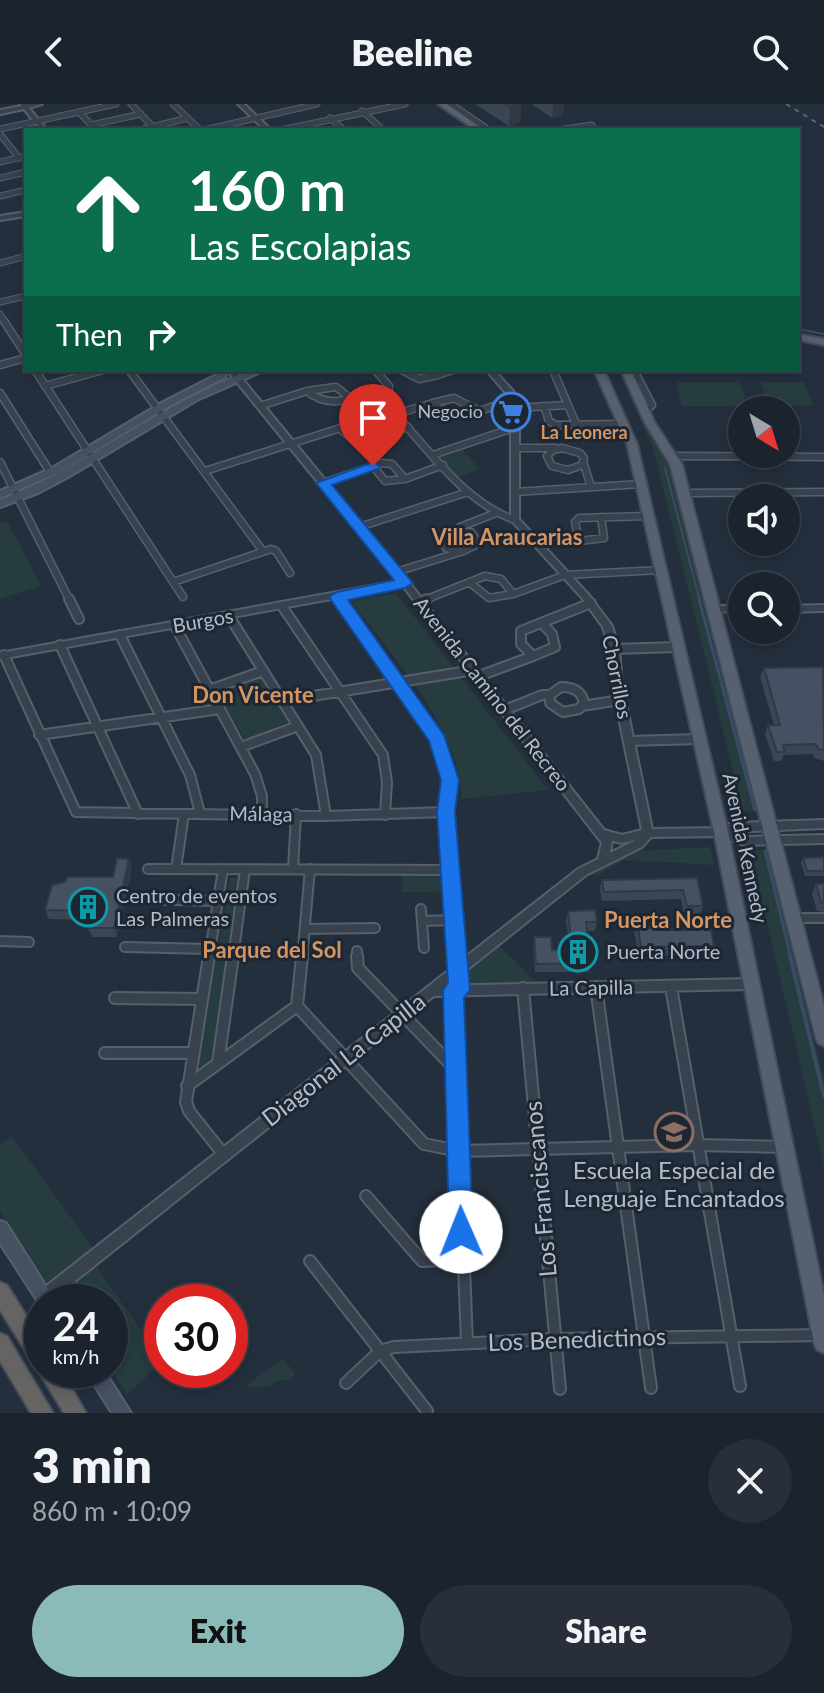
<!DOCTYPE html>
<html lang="en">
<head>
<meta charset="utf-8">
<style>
  body { margin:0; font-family:Lato,sans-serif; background:#282f3a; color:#f1f3f6; height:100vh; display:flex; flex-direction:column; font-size:30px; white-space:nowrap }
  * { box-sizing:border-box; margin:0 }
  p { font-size:26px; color:#a0a4aa }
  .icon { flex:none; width:44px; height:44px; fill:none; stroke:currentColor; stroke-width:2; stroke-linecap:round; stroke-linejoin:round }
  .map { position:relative; height:1309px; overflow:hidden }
  .side { display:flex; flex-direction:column; background:#1b232e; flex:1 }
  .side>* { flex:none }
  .top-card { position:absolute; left:24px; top:24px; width:776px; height:244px; border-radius:0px; box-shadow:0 4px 12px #0003,0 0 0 2px #39404a; background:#0b6e4f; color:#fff; overflow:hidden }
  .needle { width:52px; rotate:142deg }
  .fabs { position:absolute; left:728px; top:292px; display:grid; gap:16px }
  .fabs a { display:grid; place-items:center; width:72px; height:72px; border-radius:50%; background:#1b232e; box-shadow:0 4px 12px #0003,0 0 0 2px #39404a; font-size:40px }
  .speed { position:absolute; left:24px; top:1180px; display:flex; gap:16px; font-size:40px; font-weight:700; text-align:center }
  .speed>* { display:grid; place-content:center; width:104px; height:104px; border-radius:50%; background:#1b232e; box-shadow:0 4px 12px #0003,0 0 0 2px #39404a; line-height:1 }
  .speed small { font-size:20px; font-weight:400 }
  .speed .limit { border:12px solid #d22; background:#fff; color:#111 }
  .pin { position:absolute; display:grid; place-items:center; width:68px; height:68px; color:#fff; margin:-82px -34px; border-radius:50% 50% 50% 0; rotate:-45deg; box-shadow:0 0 8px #0007 }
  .pin .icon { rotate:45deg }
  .me { position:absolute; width:88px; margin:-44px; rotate:359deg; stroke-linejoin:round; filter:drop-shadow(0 0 6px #0008) }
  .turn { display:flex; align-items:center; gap:28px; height:168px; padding:0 32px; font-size:36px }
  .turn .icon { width:104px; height:104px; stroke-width:2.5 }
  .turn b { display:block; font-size:56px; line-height:68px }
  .then { display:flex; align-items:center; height:76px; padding:0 32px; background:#0003; gap:16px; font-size:30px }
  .round { display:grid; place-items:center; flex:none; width:84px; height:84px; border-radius:42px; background:#282f3a }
  .overview { display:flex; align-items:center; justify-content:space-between; height:136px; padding:0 32px }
  h1 { font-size:48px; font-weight:800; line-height:60px }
  .primary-button { display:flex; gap:16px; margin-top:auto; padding:16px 32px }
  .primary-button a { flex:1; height:92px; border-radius:48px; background:#8bbbb9; color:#111; font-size:32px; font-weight:800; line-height:92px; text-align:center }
  .primary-button a+a { background:#282f3a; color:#f1f3f6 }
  header { display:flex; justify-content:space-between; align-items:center; height:104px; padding:0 32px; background:#1b232e; font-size:36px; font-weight:800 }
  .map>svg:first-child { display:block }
</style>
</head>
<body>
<header><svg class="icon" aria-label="back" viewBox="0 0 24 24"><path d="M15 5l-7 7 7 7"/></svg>Beeline<svg class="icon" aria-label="search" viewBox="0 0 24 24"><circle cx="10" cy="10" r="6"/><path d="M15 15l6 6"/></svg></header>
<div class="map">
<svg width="824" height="1309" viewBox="0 0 824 1309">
  <rect width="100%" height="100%" fill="#242f3e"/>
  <path fill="#263c3f" d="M 618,266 L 624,266 L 671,363 L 760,707 L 743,707 L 653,344 Z
    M 676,278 L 740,278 L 747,302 L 682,302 Z
    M 761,278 L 804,278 L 813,301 L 769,302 Z
    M 463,346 L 480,365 L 455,374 L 438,355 Z
    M 7,417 L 41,482 L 0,495 L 0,419 Z
    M 396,489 L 548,686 L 462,695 C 461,626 391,551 351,497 Z
    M 260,573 L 288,618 L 245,636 L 217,588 Z
    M 710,743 L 715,761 L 624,756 L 596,772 L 592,767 L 629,747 Z
    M 750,746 L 767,746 L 824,975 L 824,1062 Z
    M 401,765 L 450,766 L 452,789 L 402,788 Z
    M 230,774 L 241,774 L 214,958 L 203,966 L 198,959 Z
    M 499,842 L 537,879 L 467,882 L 463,873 L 468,865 Z
    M 12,1032 L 93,1144 L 48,1180 L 0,1108 L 0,1040 Z
    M 95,1161 L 162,1255 L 162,1259 L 127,1290 L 110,1265 L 110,1198 L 64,1198 L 59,1191 Z
    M 283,1254 L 295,1270 L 291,1276 L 276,1277 L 270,1283 L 245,1283 C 257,1272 270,1266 283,1254 Z"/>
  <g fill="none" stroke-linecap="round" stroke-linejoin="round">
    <path stroke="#394c67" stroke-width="2" d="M 798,225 L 824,230
      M 665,364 L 700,497"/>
    <path stroke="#394c67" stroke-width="3" d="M 699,495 L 755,706
      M 765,747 L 791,854"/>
    <path stroke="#394c67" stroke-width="4" d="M 790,852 L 824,992"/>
    <g stroke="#565f6c" stroke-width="7">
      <path id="minor-far3" d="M 131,0 L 153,23
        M 173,0 L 200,26
        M 451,0 L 489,26
        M 362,7 L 380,23 L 378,26
        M 79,8 L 96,26
        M 330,14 L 344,26
        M 91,21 L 141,10
        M 0,25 L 116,0
        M 139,26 L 188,14
        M 204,26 L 317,0
        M 281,26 L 405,0
        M 558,26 L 592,21
        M 0,30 L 19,54
        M 0,58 L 26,52
        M 0,74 L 26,68
        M 0,92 L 26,86
        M 0,159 L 26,152
        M 0,198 L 26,192
        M 0,210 L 5,219"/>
    </g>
    <g stroke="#565f6c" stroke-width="9">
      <path id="minor-far2" d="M 4,217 L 26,251
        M 0,261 L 26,254
        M 35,266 L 183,493
        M 129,266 L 262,446
        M 375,266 L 389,282 L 387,295 L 392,306 C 428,345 464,398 515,416
        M 402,266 L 419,275 L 438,271
        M 432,266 L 438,271 L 452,266
        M 553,266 L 576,320
        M 634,266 L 652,301 L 644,308
        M 45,282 L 103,266
        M 307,287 L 336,283 L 350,294
        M 0,289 L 50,368
        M 260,302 L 307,287 C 333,309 360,289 389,287
        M 544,302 L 549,317 L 556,321 L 622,320
        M 515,304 L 568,301
        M 477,306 L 454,294 L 433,299 C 457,322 486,304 513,295
        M 396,310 L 433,299
        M 339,324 L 356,338 L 382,332
        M 516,344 L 555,344
        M 562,344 L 580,349 L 584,354 L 582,361 L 568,366 L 552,362 L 547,352 L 553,346 Z
        M 433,351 L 516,323
        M 672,352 L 824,353
        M 583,357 L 591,383
        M 0,358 L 70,497
        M 373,362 L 385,377 L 405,375
        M 205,367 L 353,320 L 371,320 L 382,332 L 408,323
        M 323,379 L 382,359 L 392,360 L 405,375 L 443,361
        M 515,388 L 641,380
        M 683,389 L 824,388
        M 359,423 L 468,388
        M 460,423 L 496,409
        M 450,426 L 471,428 L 476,435 L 474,442 L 461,448 L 446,444 L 441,435 Z
        M 579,437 L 604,434 L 601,413
        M 536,439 L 579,437 L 575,418 L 579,414 L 648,412
        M 396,468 L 457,449
        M 173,478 L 271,445 L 276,447 L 290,469
        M 469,478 L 489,494 L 513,490
        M 337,493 L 340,497
        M 422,497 L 485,472 L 501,475 L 513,490 L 565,471 L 660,466"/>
    </g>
    <g stroke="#565f6c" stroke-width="12">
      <path id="minor-far1" d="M 69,495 L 79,515
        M 338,495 L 438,636 L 450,676 L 446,708 L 457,854
        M 420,498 L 427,495
        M 282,502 L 383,651 L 387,678 L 385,711
        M 229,512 L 316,651 L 326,712
        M 175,522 L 255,670 L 262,692 L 262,710
        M 120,531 L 190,671 L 200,709
        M 60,541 L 138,710
        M 614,545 L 677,543
        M 4,551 L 76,708 L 326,712 L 446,708
        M 533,552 L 555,543 L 552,530 L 542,519
        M 479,572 L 533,552 L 521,540 L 521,527 L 591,499
        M 561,583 C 572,583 581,586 584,598 L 579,605 L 563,608 L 550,599 L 550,591 Z
        M 209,586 L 263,567
        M 282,597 L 474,566
        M 582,602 L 620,596
        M 505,606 L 542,591 L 550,591
        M 39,631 L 220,605
        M 629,637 L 698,635
        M 241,643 L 298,622
        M 148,765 L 450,766
        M 176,765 L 184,710
        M 293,765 L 296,710
        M 137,795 L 217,797
        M 421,805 L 424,844
        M 793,814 L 824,814
        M 422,817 L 454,816
        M 305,825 L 375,824
        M 0,837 L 29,838
        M 125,843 L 209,845
        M 357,847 L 357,854
        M 209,854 L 223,765
        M 233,854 L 245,765
        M 302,854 L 310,765"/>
    </g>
    <g stroke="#565f6c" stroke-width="14">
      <path id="minor" d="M 209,852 L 186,998 L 189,1007 L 224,1051
        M 302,852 L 297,902 L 424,1040 L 459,1047 L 697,1041 L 782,1043
        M 357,852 L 358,864 L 456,966
        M 457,852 L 460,886
        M 596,883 L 651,1284
        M 671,883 L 740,1282
        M 523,884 L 560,1285
        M 453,886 L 467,1239
        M 432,887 L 751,880
        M 115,894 L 201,895
        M 105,949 L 192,949
        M 218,959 L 233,852
        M 187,982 L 297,902
        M 366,1092 L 422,1157 L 461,1155
        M 310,1157 L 427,1307
        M 346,1279 L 380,1247 L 394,1243 L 555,1235 L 821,1231"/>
    </g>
    <g stroke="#565f6c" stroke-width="4">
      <path id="tertiary" d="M 20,0 L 42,0 L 29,4 L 47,26 L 41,26 L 24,5 L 0,10 L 0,6 L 22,2 Z
        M 238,0 L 244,0 L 271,26 L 265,26 Z
        M 26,108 L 26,112 L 0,116 L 0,112 Z
        M 227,266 L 235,266 L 408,477 L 604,726 L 622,731 L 642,726 L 612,580 L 609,545 L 603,523 L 582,494 L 511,416 L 511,304 L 505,288 L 486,266 L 494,266 L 513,287 L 519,304 L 519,415 L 588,490 L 612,522 L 619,545 L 622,580 L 652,725 L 720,724 L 731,719 L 824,716 L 824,724 L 731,728 L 744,733 L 824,731 L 824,739 L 743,741 L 720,732 L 651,733 L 642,743 L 586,771 L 50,1197 L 40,1197 L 38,1192 L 40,1187 L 578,765 L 598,755 L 602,739 L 403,482 L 0,555 L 0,549 L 398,477 ZM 635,736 L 634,737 L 610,749 L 612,737 L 622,739 Z
        M 824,501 L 824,507 L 786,508 L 786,502 Z
        M 713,502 L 742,502 L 742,508 L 710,507 L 709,505 Z"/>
    </g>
    <g stroke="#565f6c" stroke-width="4">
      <path id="secondary" d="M 253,266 L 265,266 L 197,296 L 70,372 L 38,389 L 0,403 L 0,396 C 89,361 162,298 253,266 Z
        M 222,268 L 226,271 L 225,273 L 169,302 L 61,367 L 0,394 L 0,387 L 54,363 L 163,298 Z
        M 0,1117 L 6,1119 L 56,1198 L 42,1198 L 42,1204 L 0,1139 Z
        M 85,1266 L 104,1266 L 131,1309 L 112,1309 Z"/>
    </g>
    <g stroke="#414a57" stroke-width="4">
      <path id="primary" d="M 438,0 L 447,0 L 484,26 L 475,26 Z
        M 798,230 L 824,235 L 824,241 L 798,236 Z
        M 594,266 L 604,266 L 637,340 L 728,728 L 824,1191 L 824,1249 L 817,1246 L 814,1239 L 714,728 L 627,340 Z
        M 621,266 L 631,266 L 655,319 L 682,360 L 824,902 L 824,942 L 818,939 L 816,934 L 670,360 L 645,319 Z"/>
    </g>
    <g stroke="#434c59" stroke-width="4">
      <path id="trunk" d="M 0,1178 L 7,1181 L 42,1237 L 42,1266 L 61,1266 L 86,1309 L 64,1309 L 42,1273 L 40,1264 L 35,1262 L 0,1206 Z
        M 0,1229 L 7,1232 L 53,1309 L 31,1309 L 0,1257 Z"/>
    </g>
    <use href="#minor-far3" stroke="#38414e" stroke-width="5"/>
    <use href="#minor-far2" stroke="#38414e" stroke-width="6"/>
    <use href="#minor-far1" stroke="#38414e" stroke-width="8"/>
    <use href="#minor" stroke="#38414e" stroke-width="10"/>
    <use href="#tertiary" fill="#38414e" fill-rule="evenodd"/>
    <use href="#secondary" fill="#465061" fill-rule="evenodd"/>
    <use href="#primary" fill="#56606e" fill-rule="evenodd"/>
    <use href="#trunk" fill="#656462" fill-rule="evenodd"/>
    <path stroke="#5a6575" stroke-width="2" stroke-dasharray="5 5" stroke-linecap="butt" d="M 786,0 L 824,23"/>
  </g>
  <path fill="#3b4654" d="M 475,0 L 521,0 L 520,19 L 509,22 Z
    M 532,0 L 564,0 L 563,11 L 552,14 Z
    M 764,564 L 824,566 L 824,657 L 814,654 L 813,650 L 784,651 L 781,657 L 774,657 L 765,630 L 768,621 L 774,621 L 760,573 Z
    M 824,753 L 824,772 L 805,772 L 801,758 L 803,754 Z
    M 132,764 L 117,833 L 92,833 L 88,824 L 90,816 L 49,815 L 45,806 Z
    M 697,774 L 703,802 L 700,811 L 684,811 L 681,795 L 602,797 L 600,785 L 602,776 Z
    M 816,780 L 824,780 L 824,808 L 817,807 L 812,789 Z
    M 568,807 L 597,818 L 595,827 L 587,827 L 591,859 L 589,868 L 535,868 L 533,842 L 534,833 L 552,846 L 570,845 L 566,816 Z
    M 693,816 L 714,842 L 711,851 L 639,852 L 634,826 L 637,817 L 656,826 L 690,826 Z
    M 669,1015 L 684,1028 L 681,1033 L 669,1034 L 667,1021 Z"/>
  <path fill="#303945" d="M 521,0 L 520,19 L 509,22 L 510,3 Z
    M 553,0 L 564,0 L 563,11 L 552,14 Z
    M 129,755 L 132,764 L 117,833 L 114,824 Z"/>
  <path fill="#455162" stroke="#303945" stroke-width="2" d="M 505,0 L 521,0 L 510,3 Z
    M 823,563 L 824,646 L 818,645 L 816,640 L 783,641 L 785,648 L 777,648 L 768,621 L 780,621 L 764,564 Z
    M 824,753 L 824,767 L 807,767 L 803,754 Z
    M 117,754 L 129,755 L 114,824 L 88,824 L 92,807 L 45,806 L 52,781 L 65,778 L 67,773 L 113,773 Z
    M 697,774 L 703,802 L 687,802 L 683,786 L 604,788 L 602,776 Z
    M 816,780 L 824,780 L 824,799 L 821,798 Z
    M 595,806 L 597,818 L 586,818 L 591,859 L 536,860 L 534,833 L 551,833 L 552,846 L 572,845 L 568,807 Z
    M 709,815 L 714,842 L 641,843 L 637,817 L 654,816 L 656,826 L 695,826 L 693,816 Z
    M 669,1015 L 682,1015 L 684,1028 L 671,1028 Z"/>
  <path fill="#1a73e8" stroke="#114b97" stroke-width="2" d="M 373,358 L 380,362 L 378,365 L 332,381 L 413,479 L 405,484 L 348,496 L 444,631 L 459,676 L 455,708 L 470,886 L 464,894 L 473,1128 L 469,1137 L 461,1140 L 452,1137 L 449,1128 L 443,886 L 448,879 L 437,708 L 441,676 L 429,637 L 329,493 L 337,488 L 394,476 L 316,379 Z"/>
  <defs>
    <g id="supermarket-ring" transform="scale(2)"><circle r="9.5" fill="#1d2633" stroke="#3f7fe0" stroke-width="1.5"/><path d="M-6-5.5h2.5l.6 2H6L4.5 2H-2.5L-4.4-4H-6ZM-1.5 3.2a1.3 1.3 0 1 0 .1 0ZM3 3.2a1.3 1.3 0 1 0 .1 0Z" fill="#3f7fe0"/></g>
    <g id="building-ring" transform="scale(2)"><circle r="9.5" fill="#1d2633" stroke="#0f9aa8" stroke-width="1.5"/><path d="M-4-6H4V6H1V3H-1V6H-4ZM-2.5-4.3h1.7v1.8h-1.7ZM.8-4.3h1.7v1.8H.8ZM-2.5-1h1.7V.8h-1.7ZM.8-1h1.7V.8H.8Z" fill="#0f9aa8"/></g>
    <g id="school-ring" transform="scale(2)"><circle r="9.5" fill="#1d2633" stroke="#8d6e63" stroke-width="1.5"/><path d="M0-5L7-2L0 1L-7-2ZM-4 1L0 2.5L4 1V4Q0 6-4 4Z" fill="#8d6e63"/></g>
  </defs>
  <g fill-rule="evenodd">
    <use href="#supermarket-ring" x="511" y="308"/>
    <use href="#building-ring" x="88" y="803"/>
    <use href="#building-ring" x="578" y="848"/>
    <use href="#school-ring" x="674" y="1028"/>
  </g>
  <g text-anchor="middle" stroke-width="6" stroke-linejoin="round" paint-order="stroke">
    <g font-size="18" fill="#b4bcc9" stroke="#1d2633" text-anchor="end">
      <text x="483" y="314">Negocio</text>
    </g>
    <g font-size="18" font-weight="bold" fill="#d59563" stroke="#1d2633">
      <text x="584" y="335">La Leonera</text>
    </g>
    <g font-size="20" fill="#b4bcc9" stroke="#1d2633">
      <text transform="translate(203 517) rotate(-10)" y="7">Burgos</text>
      <text transform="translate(617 573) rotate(79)" y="7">Chorrillos</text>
      <text transform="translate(492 590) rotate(52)" y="7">Avenida Camino del Recreo</text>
      <text transform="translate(261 710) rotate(1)" y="7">Málaga</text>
      <text transform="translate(745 744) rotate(78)" y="7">Avenida Kennedy</text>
      <text transform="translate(591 884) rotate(-1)" y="7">La Capilla</text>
    </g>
    <g font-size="20" fill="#b4bcc9" stroke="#1d2633" text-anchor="start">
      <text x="116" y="799">Centro de eventos<tspan x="116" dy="23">Las Palmeras</tspan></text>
      <text x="606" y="855">Puerta Norte</text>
    </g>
    <g font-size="22" font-weight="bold" fill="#d59563" stroke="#1d2633">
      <text x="507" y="441">Villa Araucarias</text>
      <text x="253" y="599">Don Vicente</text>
      <text x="668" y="824">Puerta Norte</text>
      <text x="272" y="854">Parque del Sol</text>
    </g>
    <g font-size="24" fill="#b4bcc9" stroke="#1d2633">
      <text transform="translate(344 956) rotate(-38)" y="8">Diagonal La Capilla</text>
      <text transform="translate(541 1085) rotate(-95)" y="8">Los Franciscanos</text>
      <text transform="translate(577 1236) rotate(-2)" y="8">Los Benedictinos</text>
    </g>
    <g font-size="24" fill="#b4bcc9" stroke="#1d2633">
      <text x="674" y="1075">Escuela Especial de<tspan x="674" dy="28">Lenguaje Encantados</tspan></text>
    </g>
  </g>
</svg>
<div class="fabs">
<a><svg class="needle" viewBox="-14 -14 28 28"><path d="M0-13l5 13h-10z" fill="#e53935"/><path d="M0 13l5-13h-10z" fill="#a0a4aa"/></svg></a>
<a><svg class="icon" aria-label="sound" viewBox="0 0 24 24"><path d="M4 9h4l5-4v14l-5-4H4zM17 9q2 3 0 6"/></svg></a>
<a><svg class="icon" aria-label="search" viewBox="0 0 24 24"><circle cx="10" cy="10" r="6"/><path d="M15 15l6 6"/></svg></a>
</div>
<div class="speed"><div>24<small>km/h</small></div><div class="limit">30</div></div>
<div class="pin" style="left:373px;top:362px;background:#d93025"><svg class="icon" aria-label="arrive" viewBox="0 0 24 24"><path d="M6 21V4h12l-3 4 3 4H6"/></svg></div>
<svg class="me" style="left:461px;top:1128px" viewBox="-20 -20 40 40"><circle r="19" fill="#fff"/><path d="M0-13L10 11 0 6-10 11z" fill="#1a73e8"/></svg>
<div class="top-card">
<div class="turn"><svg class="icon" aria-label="ahead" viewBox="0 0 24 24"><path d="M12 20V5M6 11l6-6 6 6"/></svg><div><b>160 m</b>Las Escolapias</div></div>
<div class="then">Then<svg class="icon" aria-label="right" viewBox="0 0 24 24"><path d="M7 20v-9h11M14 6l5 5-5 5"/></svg></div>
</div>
</div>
<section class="side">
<div class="overview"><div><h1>3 min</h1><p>860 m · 10:09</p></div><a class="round"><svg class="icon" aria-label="close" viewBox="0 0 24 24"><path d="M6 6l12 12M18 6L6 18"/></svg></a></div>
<div class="primary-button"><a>Exit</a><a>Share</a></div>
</section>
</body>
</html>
